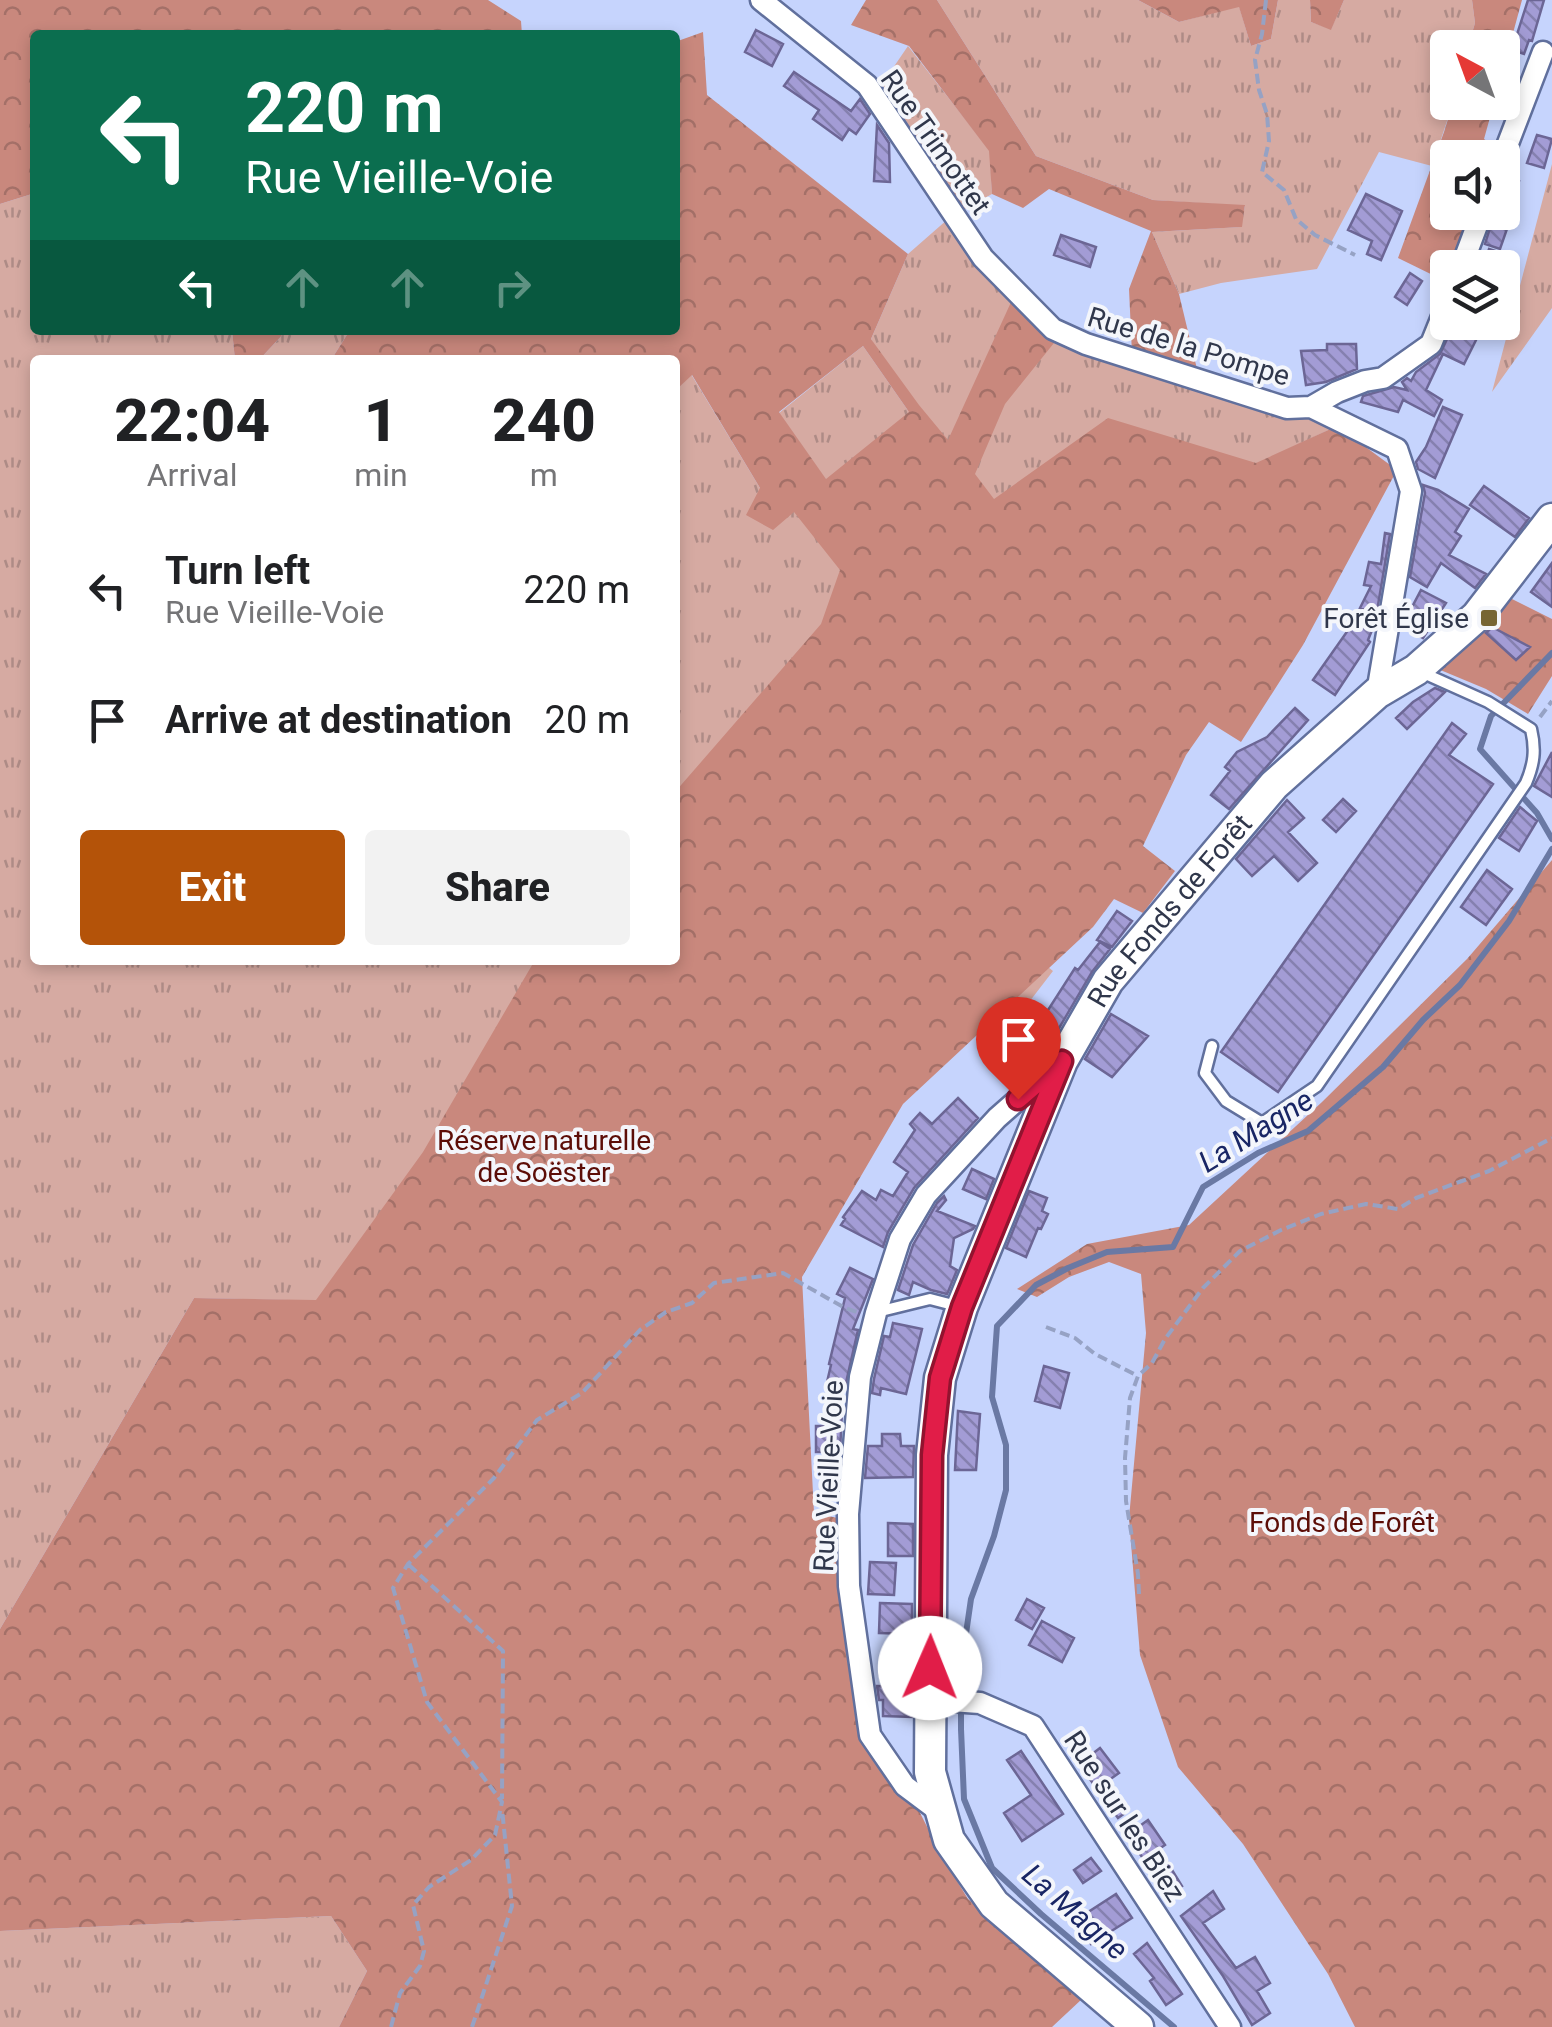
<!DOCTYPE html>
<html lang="en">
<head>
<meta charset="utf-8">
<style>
  body { margin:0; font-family:Roboto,sans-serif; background:#f2f2f2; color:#202124; height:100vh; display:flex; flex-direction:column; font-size:38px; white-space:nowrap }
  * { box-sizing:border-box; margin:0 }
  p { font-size:32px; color:#757577 }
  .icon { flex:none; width:55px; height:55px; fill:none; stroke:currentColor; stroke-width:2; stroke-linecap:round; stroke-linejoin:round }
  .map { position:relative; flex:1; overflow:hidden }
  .sheet { position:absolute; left:30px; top:355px; width:650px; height:610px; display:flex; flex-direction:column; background:#fff; border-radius:10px; box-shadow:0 5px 15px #0003 }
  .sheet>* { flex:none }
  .hud { position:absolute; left:30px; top:30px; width:650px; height:305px; border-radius:10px; box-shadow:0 5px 15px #0003; background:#0b6e4f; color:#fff; overflow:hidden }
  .needle { width:65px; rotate:319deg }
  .fabs { position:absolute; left:1430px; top:30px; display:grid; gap:20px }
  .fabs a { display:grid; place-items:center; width:90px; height:90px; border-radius:10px; background:#fff; box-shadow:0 5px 15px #0003; font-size:50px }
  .pin { position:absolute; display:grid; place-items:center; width:85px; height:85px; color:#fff; margin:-102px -42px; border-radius:50% 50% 50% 0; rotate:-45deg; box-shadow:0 0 10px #0007 }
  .pin .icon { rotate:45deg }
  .me { position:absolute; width:110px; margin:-55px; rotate:1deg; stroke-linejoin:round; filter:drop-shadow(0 0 8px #0008) }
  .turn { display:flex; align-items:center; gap:35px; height:210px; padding:0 50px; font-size:45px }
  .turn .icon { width:130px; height:130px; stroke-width:2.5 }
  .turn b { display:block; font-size:70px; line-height:85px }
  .lanes { display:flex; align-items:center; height:95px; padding:0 50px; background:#0003; justify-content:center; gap:50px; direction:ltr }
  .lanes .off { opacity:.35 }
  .eta { display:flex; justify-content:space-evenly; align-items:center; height:170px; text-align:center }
  .eta b { font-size:60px; font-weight:800; line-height:70px }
  .cta { display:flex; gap:20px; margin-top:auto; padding:20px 50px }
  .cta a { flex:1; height:115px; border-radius:10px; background:#b45309; color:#fff; font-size:40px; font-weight:800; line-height:115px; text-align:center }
  .cta a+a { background:#f2f2f2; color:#202124 }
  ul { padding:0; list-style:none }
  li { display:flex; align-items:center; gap:30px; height:130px; padding:0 50px }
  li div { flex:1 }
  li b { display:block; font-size:38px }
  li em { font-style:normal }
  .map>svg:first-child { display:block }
</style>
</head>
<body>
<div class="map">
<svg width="1552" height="2027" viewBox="0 0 1552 2027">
  <defs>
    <pattern id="grass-tufts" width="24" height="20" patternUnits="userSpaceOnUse" patternTransform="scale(2.5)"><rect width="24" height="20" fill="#d6aaa2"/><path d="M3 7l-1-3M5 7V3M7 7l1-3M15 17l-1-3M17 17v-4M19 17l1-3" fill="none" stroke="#ae8b86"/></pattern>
    <pattern id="forest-crowns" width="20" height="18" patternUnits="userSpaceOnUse" patternTransform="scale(2.5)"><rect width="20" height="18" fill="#c9887d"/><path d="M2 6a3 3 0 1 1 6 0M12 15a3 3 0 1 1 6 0" fill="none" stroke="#a47068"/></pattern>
    <pattern id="building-back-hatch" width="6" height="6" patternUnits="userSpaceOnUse" patternTransform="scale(2.5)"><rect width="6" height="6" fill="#a39cd5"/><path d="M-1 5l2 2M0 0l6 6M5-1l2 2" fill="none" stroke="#8580af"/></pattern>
  </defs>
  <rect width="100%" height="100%" fill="#c6d4fd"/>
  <path fill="url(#grass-tufts)" d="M 937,0 L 1138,0 L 1179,22 L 1239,6 L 1251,46 L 1271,39 L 1278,0 L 1310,0 L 1311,22 L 1331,29 L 1344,0 L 1472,0 L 1475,23 L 1468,47 L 1448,48 L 1448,102 L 1453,103 L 1432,166 L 1379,152 L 1317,269 L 1221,283 L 1179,294 L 1152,232 L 1241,227 L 1245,206 L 1153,200 L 1036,156 Z
    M 908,46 L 990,151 L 992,194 L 963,210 L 882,84 Z
    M 1552,164 L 1552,308 L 1492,392 Z
    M 35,193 L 35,330 L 232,330 L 235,360 L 35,360 L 35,960 L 675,960 L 675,391 L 691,374 L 760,488 L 826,480 L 779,413 L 863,346 L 909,412 L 871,339 L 908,254 L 948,219 L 1057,339 L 1337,426 L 1256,464 L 1114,421 L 1032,954 L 1053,971 L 1023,1010 L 984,982 L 666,1308 L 194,1298 L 0,1629 L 0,204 Z
    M 287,330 L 350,330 L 331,360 L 259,360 Z
    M 331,1916 L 367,1971 L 339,2027 L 0,2027 L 0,1931 Z"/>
  <path fill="url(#forest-crowns)" fill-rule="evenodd" d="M 0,0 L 488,0 L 521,21 L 522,35 L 35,35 L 35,193 L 0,204 Z
    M 866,0 L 937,0 L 1036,156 L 1153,200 L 1245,205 L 1242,227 L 1152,232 L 1179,294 L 1197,369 L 1132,354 L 1129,289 L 1151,231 L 1049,189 L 1023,208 L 992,194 L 989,151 L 909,46 L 851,25 Z
    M 1138,0 L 1278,0 L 1271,39 L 1251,46 L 1239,7 L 1179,22 Z
    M 1310,0 L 1344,0 L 1331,30 L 1311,22 Z
    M 1472,0 L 1522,0 L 1503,70 L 1502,48 L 1468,47 L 1475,23 Z
    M 703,32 L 707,95 L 908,254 L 871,339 L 919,405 L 948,440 L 1012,300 L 1062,333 L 1005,404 L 975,474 L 994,499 L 1108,418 L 1256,463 L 1337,426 L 1397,470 L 1303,645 L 1241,742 L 1209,722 L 1186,755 L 1143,846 L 1175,871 L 1143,913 L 1114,899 L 1093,927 L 903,1104 L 802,1277 L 814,1513 L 842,1519 L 865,1738 L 882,1772 L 918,1809 L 943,1858 L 968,1899 L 1082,1999 L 1052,2027 L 339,2027 L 367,1971 L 331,1916 L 0,1931 L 0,1629 L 194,1298 L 316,1300 L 423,1152 L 535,960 L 675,960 L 675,792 L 821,624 L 840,570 L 794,512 L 773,530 L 746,515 L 760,488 L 692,375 L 675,391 L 675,360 L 331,360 L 350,330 L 675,330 L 675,42 ZM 863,346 L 909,412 L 826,479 L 779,412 Z
    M 1453,103 L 1494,103 L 1484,139 L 1501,151 L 1499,157 L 1448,158 L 1448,212 L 1478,213 L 1457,267 L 1448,268 L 1447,282 L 1398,258 L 1444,132 Z
    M 232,330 L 287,330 L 259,360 L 235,360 Z
    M 1508,597 L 1552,619 L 1552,676 L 1528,714 L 1486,689 L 1438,669 Z
    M 1552,860 L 1552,2027 L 1355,2027 L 1328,1974 L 1243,1844 L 1178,1767 L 1140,1655 L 1129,1518 L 1146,1333 L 1141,1274 L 1109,1262 L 1069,1277 L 1037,1297 L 1017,1289 L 1087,1244 L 1189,1225 L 1322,1102 L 1467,959 Z"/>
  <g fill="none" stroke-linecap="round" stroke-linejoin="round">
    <path stroke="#6a79a4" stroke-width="6" d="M 1552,653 L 1491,716 L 1480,749 L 1537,813 L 1552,839
      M 1174,2027 L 1041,1914 L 992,1868 L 964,1799 L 961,1729 L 961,1668 L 971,1599 L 994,1536 L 1006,1490 L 1006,1445 L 992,1397 L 997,1326 L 1036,1285 L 1068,1268 L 1107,1252 L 1173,1247 L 1203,1187 L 1258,1153 L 1308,1131 L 1383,1067 L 1423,1020 L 1460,985 L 1509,921 L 1552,849"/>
  </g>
  <path fill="url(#building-back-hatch)" stroke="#6c6695" stroke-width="2.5" d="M 1528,0 L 1544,0 L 1532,41 L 1529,40 L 1524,54 L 1512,50 Z
    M 756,30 L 783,44 L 772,66 L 745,52 Z
    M 794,72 L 851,111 L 860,99 L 870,114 L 856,134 L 849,129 L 842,140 L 813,119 L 819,110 L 784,86 Z
    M 877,125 L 889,143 L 890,182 L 874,181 Z
    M 1537,135 L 1552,139 L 1544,168 L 1527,163 Z
    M 1502,174 L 1519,181 L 1508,226 L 1500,249 L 1485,244 L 1495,212 L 1502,212 Z
    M 1366,194 L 1402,211 L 1381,260 L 1367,254 L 1372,241 L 1348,230 Z
    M 1061,235 L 1096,247 L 1090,267 L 1054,255 Z
    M 1489,249 L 1505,254 L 1500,268 L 1483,268 Z
    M 1410,273 L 1422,281 L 1407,305 L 1395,297 Z
    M 1455,322 L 1485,322 L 1464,364 L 1443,354 L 1426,390 L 1442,400 L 1434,416 L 1403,400 L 1398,412 L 1361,402 L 1363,396 L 1394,387 L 1407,390 L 1402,382 L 1407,378 L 1411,381 L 1416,372 L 1440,354 Z
    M 1327,344 L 1356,344 L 1357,369 L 1326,382 L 1306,385 L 1301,351 L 1327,350 Z
    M 1443,407 L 1462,415 L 1435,478 L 1418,469 L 1416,462 L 1426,447 Z
    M 1423,485 L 1438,490 L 1469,509 L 1455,532 L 1461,536 L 1449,555 L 1486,574 L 1475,588 L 1441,563 L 1427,587 L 1410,577 L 1425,493 Z
    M 1484,486 L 1529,518 L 1515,537 L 1470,505 Z
    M 1385,533 L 1390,534 L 1375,623 L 1368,640 L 1370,642 L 1335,695 L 1313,680 L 1363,609 L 1360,608 L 1371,586 L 1364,585 L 1369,562 L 1381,564 Z
    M 1552,563 L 1552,607 L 1531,592 Z
    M 1421,590 L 1446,603 L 1423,638 L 1402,626 Z
    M 1492,627 L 1530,647 L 1516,660 L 1486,633 Z
    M 1435,688 L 1445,692 L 1407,729 L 1396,718 L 1413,702 Z
    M 1295,708 L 1308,720 L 1229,809 L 1211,795 L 1230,771 L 1225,767 L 1237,752 L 1267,737 Z
    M 1452,723 L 1466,734 L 1449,755 L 1493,784 L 1278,1092 L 1221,1052 Z
    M 1552,752 L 1552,797 L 1534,786 Z
    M 1343,799 L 1356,811 L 1336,832 L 1323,820 Z
    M 1287,800 L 1304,818 L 1288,832 L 1317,863 L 1298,881 L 1274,856 L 1252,876 L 1236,859 Z
    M 1520,807 L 1537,821 L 1519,851 L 1499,838 Z
    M 1487,870 L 1512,889 L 1486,925 L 1461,907 Z
    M 1117,911 L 1132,921 L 1112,947 L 1097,940 Z
    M 1100,942 L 1110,949 L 1092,972 L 1048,1047 L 1044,1045 L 1030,1062 L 1018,1052 L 1032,1035 L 1075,968 L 1078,970 Z
    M 1111,1014 L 1148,1036 L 1112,1077 L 1085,1059 Z
    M 958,1098 L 978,1118 L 914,1188 L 888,1232 L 883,1247 L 841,1225 L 845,1219 L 843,1217 L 862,1191 L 876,1200 L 881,1190 L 893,1196 L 908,1172 L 894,1162 L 915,1130 L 910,1124 L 920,1113 L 932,1124 Z
    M 972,1169 L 994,1179 L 986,1199 L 963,1189 Z
    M 1029,1191 L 1047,1198 L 1042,1211 L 1048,1214 L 1041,1229 L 1038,1228 L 1026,1257 L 1006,1248 Z
    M 944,1196 L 946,1200 L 937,1211 L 975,1226 L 973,1229 L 954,1238 L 950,1266 L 957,1270 L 948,1292 L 947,1294 L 931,1290 L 913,1282 L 909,1295 L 898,1290 L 913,1245 L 937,1203 Z
    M 850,1268 L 873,1279 L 853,1329 L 858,1330 L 845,1387 L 827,1382 L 831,1365 L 829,1364 L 845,1298 L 837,1294 Z
    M 893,1323 L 922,1329 L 906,1394 L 881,1388 L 880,1395 L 872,1393 L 874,1379 L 884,1336 L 890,1337 Z
    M 1044,1366 L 1069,1373 L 1060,1408 L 1035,1401 Z
    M 827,1411 L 842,1412 L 840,1452 L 816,1452 L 816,1426 L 826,1426 Z
    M 958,1411 L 980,1414 L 976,1470 L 955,1470 Z
    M 882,1434 L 900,1434 L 901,1446 L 914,1446 L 913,1477 L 865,1478 L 868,1446 L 882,1446 Z
    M 888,1523 L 913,1524 L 913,1556 L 888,1556 Z
    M 870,1562 L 896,1563 L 894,1595 L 868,1594 Z
    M 1027,1599 L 1044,1608 L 1032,1629 L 1016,1620 Z
    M 880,1603 L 912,1604 L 912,1634 L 879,1633 Z
    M 1042,1621 L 1074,1638 L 1062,1662 L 1029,1645 Z
    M 877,1686 L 912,1687 L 912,1717 L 883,1716 L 883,1700 L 879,1700 Z
    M 1100,1748 L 1119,1773 L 1109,1780 L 1128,1811 L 1118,1818 L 1079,1764 Z
    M 1021,1751 L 1063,1814 L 1022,1841 L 1004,1813 L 1031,1795 L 1007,1760 Z
    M 1148,1820 L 1165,1845 L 1159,1849 L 1182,1886 L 1168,1895 L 1127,1835 Z
    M 1091,1858 L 1101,1871 L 1083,1883 L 1074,1870 Z
    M 1213,1891 L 1224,1909 L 1203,1923 L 1236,1968 L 1255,1957 L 1270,1983 L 1257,1991 L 1270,2013 L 1252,2025 L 1223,1976 L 1181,1916 Z
    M 1116,1894 L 1132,1918 L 1091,1944 L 1076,1920 Z
    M 1147,1943 L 1182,1994 L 1166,2005 L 1150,1981 L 1154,1978 L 1134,1954 Z"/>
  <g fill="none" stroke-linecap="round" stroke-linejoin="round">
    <g stroke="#61709d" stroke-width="15">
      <path id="lane" d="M 1212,1046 L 1205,1073 L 1226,1101 L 1262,1123 L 1317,1086 L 1526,783 C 1534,764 1536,750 1531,729 L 1488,702 L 1421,672
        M 877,1312 L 930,1299 L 957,1306"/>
    </g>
    <g stroke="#61709d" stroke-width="25">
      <path id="street" d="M 761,0 L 867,85 L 983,258 L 1053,329 L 1086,344 L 1287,408 L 1311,407 L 1397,449 L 1411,491 L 1377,693
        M 1502,159 L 1543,52
        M 1461,268 L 1482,212
        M 1311,407 L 1337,392 L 1365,381 L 1383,378 L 1431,344 L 1448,302
        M 930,1703 L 951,1701 L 980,1703 L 1033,1726 L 1230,2027
        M 941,1813 L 905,1786 L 870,1735 L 849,1586 L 848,1514 L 860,1377 L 876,1313 L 900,1239 L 926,1195 L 997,1118 L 1056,1066"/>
    </g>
    <g stroke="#61709d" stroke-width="35">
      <g id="secondary">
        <path id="s1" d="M 1138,2027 L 994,1904 L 949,1840 L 930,1772 L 932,1455 L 940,1378 L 962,1307 L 1062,1061 L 1108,981 L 1274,785 L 1377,693 L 1416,670 L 1477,616 L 1552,519"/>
      </g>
    </g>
    <path stroke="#96a2c4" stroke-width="4" stroke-dasharray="10 5" stroke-linecap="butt" d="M 1266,0 L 1262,34 L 1255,60 L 1259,90 L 1267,114 L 1269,141 L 1262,172 L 1284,190 L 1296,219 L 1315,235 L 1355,255
      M 1540,717 L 1552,701
      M 1046,1327 L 1075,1338 L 1095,1354 L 1138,1376
      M 409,1565 L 503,1651 L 502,1799
      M 1139,1594 L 1138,1574 L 1126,1501 L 1125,1458 L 1130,1398 L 1138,1376 L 1152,1363 L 1165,1339 L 1203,1288 L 1240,1251 L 1281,1230 L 1321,1214 L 1366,1204 L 1398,1209 L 1416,1198 L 1489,1171 L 1552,1138
      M 391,2027 L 400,1993 L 420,1966 L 424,1951 L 413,1905 L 429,1887 L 471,1860 L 495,1835 L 502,1802 L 427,1702 L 393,1588 L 408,1564 L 494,1478 L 537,1420 L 582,1393 L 640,1330 L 666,1312 L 692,1303 L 714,1283 L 783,1273 L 845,1308 L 857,1312
      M 472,2027 L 512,1906 L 502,1809"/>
    <use href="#lane" stroke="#fff" stroke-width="10"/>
    <use href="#street" stroke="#fff" stroke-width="20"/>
    <use href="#secondary" stroke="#fff" stroke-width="30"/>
  </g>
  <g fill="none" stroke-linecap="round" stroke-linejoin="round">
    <g stroke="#92132f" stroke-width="25">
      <path id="route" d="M 930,1668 L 932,1455 L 940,1378 L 962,1307 L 1062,1061 L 1018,1099"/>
    </g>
    <use href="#route" stroke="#e11d48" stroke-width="18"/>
  </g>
  <rect fill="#776533" stroke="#f4f6fb" stroke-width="4" x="1479" y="608" width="20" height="20" rx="5"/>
  <g text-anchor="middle" stroke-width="8" stroke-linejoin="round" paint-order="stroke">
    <g font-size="28" fill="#30374b" stroke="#f4f6fb">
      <text transform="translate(936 142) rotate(55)" y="10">Rue Trimottet</text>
      <text transform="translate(1189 346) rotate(17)" y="10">Rue de la Pompe</text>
      <text dy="10" stroke="none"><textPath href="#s1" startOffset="1258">Rue Fonds de Forêt</textPath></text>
      <text transform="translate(828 1476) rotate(-87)" y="10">Rue Vieille-Voie</text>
      <text transform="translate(1125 1816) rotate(57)" y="10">Rue sur les Biez</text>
    </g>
    <g font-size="28" fill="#30374b" stroke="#f4f6fb" text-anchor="end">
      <text x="1469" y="628">Forêt Église</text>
    </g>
    <g font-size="28" fill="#5c0d07" stroke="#f4f6fb">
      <text x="544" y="1150">Réserve naturelle<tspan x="544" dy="32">de Soëster</tspan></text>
      <text x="1342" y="1532">Fonds de Forêt</text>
    </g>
    <g font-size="30" font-style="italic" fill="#192665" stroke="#f4f6fb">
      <text transform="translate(1256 1131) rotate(-32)" y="10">La Magne</text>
      <text transform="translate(1075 1912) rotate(41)" y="10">La Magne</text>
    </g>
  </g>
</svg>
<div class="fabs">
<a><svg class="needle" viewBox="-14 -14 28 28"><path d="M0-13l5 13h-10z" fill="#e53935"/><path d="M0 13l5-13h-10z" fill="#757577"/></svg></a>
<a><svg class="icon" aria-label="sound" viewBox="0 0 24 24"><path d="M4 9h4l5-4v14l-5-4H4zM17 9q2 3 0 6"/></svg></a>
<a><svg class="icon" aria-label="layers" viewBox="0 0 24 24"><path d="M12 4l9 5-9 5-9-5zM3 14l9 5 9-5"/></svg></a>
</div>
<div class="pin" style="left:1018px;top:1099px;background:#d93025"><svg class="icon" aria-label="arrive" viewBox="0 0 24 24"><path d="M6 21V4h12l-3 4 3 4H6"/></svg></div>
<svg class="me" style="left:930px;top:1668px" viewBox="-20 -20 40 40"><circle r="19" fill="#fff"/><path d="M0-13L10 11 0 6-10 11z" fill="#e11d48"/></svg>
<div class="hud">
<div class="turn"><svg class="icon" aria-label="left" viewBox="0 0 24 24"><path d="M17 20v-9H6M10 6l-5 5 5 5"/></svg><div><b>220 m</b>Rue Vieille-Voie</div></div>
<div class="lanes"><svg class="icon" aria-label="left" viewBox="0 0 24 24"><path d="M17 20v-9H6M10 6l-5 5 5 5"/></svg><svg class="icon off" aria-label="ahead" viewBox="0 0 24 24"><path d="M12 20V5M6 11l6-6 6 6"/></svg><svg class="icon off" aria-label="ahead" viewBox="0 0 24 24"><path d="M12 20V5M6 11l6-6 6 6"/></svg><svg class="icon off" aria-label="right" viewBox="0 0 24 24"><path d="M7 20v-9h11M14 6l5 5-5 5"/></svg></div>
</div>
<section class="sheet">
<div class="eta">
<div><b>22:04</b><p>Arrival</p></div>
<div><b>1</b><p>min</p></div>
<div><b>240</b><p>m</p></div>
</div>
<ul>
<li><svg class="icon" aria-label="left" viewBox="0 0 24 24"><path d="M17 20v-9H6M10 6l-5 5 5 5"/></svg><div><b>Turn left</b><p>Rue Vieille-Voie</p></div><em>220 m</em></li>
<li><svg class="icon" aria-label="arrive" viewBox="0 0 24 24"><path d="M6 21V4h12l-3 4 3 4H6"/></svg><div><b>Arrive at destination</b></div><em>20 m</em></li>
</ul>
<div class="cta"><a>Exit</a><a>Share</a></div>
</section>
</div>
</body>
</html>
